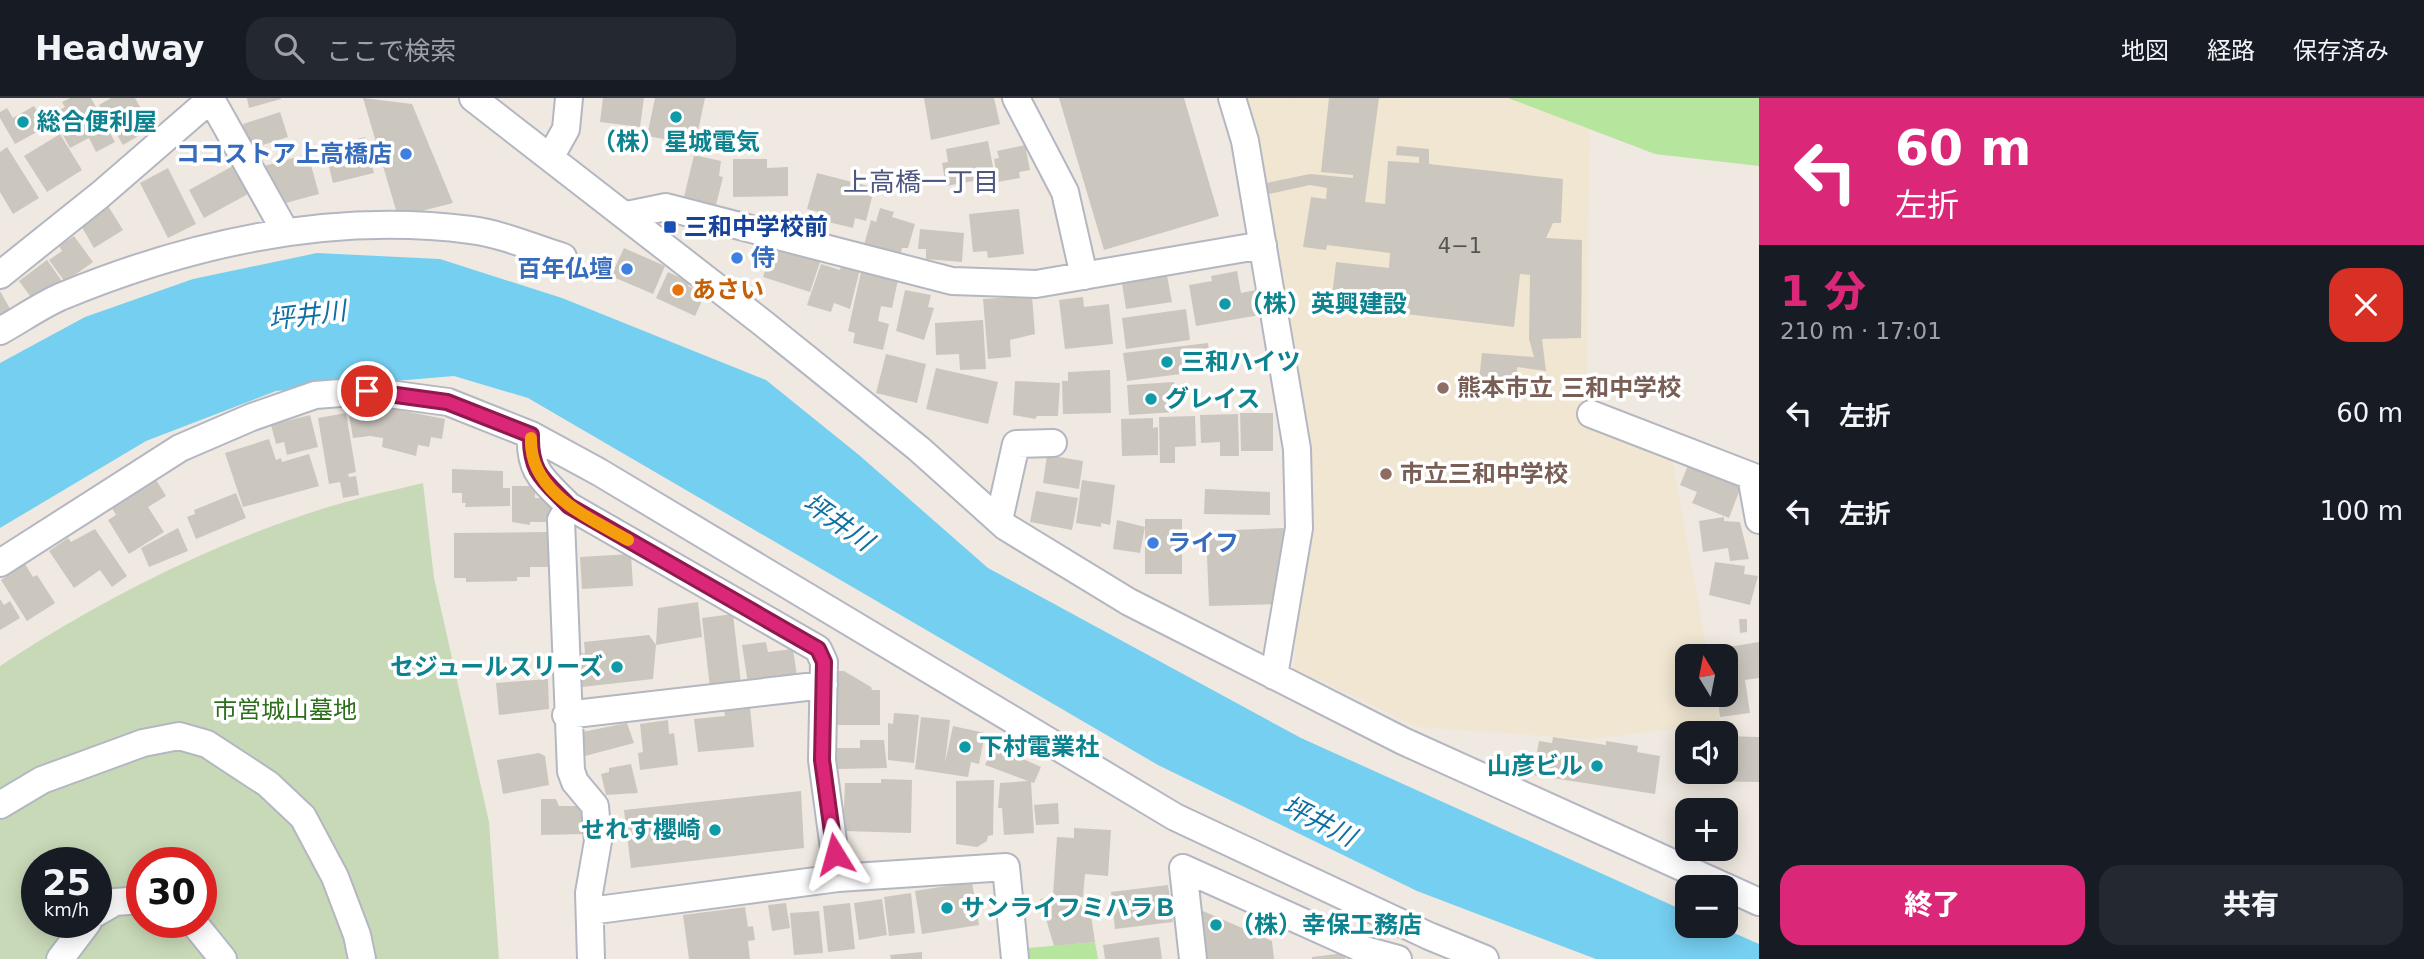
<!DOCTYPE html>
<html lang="ja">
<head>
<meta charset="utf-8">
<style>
  body { margin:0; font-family:"DejaVu Sans","Noto Sans JP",sans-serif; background:#242831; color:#f1f3f6; height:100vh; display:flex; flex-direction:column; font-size:26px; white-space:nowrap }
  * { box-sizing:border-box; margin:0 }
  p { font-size:23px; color:#9ea1a6 }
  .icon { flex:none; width:38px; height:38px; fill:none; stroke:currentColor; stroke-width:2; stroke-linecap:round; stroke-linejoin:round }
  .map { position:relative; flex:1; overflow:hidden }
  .side { display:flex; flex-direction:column; background:#171b24; width:665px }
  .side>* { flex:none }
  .top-card { background:#db2777; color:#fff; overflow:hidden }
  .needle { width:46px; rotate:350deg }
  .fabs { position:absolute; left:1675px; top:546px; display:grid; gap:14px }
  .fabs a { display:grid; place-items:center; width:63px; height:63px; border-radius:14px; background:#171b24; box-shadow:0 4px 18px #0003; font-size:35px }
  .speed { position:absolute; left:21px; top:749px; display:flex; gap:14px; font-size:35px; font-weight:700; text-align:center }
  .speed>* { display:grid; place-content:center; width:91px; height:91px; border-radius:50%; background:#171b24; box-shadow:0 4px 18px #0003; line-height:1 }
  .speed small { font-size:18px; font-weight:400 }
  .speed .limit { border:10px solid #d22; background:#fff; color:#111 }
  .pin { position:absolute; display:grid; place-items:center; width:60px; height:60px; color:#fff; margin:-30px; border:4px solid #fff; border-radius:50%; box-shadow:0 2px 7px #0007 }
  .me { position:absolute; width:77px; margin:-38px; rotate:352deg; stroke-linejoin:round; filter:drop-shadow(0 0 5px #0008) }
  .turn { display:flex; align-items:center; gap:24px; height:147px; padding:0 21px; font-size:32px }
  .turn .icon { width:91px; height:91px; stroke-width:2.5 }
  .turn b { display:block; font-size:49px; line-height:60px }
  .round { display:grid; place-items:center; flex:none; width:74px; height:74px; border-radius:21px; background:#242831 }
  .summary { display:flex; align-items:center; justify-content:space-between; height:119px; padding:0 21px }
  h1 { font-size:42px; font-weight:800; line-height:52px; color:#db2777 }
  .primary-button { display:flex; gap:14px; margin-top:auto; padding:14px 21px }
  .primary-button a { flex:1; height:80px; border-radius:21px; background:#db2777; color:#fff; font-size:28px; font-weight:800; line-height:80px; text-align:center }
  .primary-button a+a { background:#242831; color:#f1f3f6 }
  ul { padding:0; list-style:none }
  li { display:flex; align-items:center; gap:21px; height:98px; padding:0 21px }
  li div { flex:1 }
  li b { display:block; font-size:26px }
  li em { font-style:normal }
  header { display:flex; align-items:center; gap:42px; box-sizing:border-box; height:98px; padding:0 35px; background:#171b24; border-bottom:2px solid #363941 }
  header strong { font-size:33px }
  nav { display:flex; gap:38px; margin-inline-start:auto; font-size:24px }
  .search { width:490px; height:63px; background:#242831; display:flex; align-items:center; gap:18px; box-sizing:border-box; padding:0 24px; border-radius:21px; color:#9ea1a6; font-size:26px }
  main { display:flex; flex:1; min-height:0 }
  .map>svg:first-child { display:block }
</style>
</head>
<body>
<header>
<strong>Headway</strong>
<div class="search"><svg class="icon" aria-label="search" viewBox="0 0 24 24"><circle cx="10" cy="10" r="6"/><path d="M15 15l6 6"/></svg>ここで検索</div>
<nav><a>地図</a><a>経路</a><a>保存済み</a></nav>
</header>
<main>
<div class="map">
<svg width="1759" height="861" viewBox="0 0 1759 861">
  <rect width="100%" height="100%" fill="#efe9e1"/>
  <path fill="#f0e6d1" d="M 1245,0 L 1590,1 L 1586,324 L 1672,360 L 1708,558 L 1687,558 L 1687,597 L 1715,597 L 1720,625 L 1589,641 L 1417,629 L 1294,570 L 1304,398 L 1297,256 Z"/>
  <path fill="#b6e59e" d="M 1508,0 L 1759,0 L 1759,68 L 1655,56 Z
    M 1095,844 L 1098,861 L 1028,861 L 1028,850 Z"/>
  <path fill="#c8d9b8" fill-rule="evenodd" d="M 423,385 L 434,480 L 489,724 L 499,861 L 0,861 L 0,568 C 100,502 211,446 325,410 C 357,400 390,393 423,385 ZM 37,765 L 96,765 L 96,824 L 37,824 ZM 142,765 L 201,765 L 201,824 L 142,824 Z"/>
  <path fill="#75cff0" d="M 317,155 L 440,161 L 562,200 L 766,282 L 859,357 L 988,470 L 1301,640 L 1687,814 L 1687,828 L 1718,828 L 1759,846 L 1759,861 L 1596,861 L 1417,793 L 1158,667 L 528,300 L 454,278 L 276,293 L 146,343 L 0,430 L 0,265 L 85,219 L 193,181 Z"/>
  <path fill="#cbc7bf" d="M 70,0 L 91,0 L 115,44 L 96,54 L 89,40 L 70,50 L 52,17 L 65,9 L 62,4 Z
    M 111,0 L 135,0 L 152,30 L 123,47 L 99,7 Z
    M 247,0 L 281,0 L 281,1 L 249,10 Z
    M 363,0 L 412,6 L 453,105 L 398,119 Z
    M 603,0 L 644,0 L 640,29 L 600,24 Z
    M 655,0 L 705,0 L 695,47 L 647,38 Z
    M 924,0 L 994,0 L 1000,26 L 931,42 Z
    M 1059,0 L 1184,0 L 1219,118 L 1104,152 Z
    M 1329,0 L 1379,0 L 1365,104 L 1385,106 L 1388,63 L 1419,65 L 1419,59 L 1396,57 L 1397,48 L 1429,51 L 1429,66 L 1563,81 L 1561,125 L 1553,125 L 1546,140 L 1582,142 L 1581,240 L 1542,241 L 1546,273 L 1517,269 L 1516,296 L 1478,291 L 1482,255 L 1534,259 L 1529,241 L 1530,177 L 1520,176 L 1514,229 L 1331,207 L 1336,164 L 1389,170 L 1390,155 L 1327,147 L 1326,152 L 1303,149 L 1311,99 L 1326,101 L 1327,90 L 1310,87 L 1264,97 L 1262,86 L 1310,76 L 1353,80 L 1353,77 L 1321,74 Z
    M 34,8 L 46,29 L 15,46 L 0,20 L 0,14 L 7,10 L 13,20 Z
    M 280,14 L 288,39 L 250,51 L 243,26 Z
    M 60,36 L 82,72 L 47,94 L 24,58 Z
    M 365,39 L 374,75 L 333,85 L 324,49 Z
    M 988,43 L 995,79 L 946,88 L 942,65 L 948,64 L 946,51 Z
    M 1025,47 L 1030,72 L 1019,74 L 1020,80 L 998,84 L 994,61 L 999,60 L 997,53 Z
    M 7,49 L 39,100 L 13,116 L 0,94 L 0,54 Z
    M 308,56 L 319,96 L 275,108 L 264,68 Z
    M 694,57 L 721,63 L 719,78 L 723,79 L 716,107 L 684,99 Z
    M 733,61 L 767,61 L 767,70 L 788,69 L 788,98 L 733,99 Z
    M 233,68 L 248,96 L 204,120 L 189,92 Z
    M 168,70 L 196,126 L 168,140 L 140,85 Z
    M 817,75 L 868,88 L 866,94 L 873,95 L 866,123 L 855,120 L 853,130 L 824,123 L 826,116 L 807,111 Z
    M 108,108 L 123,132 L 94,150 L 80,126 Z
    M 880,110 L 894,114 L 892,119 L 915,126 L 908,150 L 902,150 L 900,158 L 864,147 L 871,122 L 876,124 Z
    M 1019,111 L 1024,156 L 988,160 L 987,153 L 973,154 L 969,116 Z
    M 920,131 L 964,135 L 962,164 L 926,161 L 926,151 L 918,151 Z
    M 74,138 L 93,164 L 65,184 L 49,162 L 62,153 L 59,148 Z
    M 773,146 L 821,161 L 810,194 L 763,179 Z
    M 624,150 L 665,168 L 653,196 L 611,178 Z
    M 47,162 L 64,186 L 33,202 L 19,183 Z
    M 842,165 L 860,171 L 850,211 L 834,205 L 831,214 L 807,207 L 821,166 L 840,172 Z
    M 1166,172 L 1172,204 L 1126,211 L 1121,179 Z
    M 1237,173 L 1241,195 L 1256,192 L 1260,217 L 1196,228 L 1189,187 L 1212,183 L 1211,178 Z
    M 668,174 L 690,184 L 688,188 L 705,196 L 695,218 L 656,200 Z
    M 861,174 L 898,182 L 892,210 L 881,208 L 878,223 L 889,226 L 883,252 L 853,245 L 855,235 L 848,233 Z
    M 905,192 L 931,197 L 928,209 L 934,210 L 924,242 L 896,233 Z
    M 0,193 L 13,216 L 0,223 Z
    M 1032,198 L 1035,236 L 1010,242 L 1011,259 L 988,261 L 983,201 Z
    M 1083,199 L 1084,209 L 1109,206 L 1113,246 L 1065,251 L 1059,202 Z
    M 1186,211 L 1190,242 L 1126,251 L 1122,220 Z
    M 983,222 L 986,271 L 960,272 L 959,256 L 936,257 L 935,225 Z
    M 1208,245 L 1211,272 L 1127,283 L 1123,255 Z
    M 886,256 L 926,266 L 917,305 L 876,295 Z
    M 936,270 L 998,284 L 988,326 L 926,311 Z
    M 1110,272 L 1111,315 L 1063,316 L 1062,283 L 1068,283 L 1068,274 Z
    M 1015,283 L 1060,285 L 1058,318 L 1037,318 L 1035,321 L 1013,317 Z
    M 1174,284 L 1176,314 L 1129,317 L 1127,287 Z
    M 373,307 L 445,321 L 442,341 L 431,339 L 429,349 L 418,347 L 416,358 L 382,349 L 383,340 L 370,338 L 353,340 L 348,311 Z
    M 346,315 L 356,374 L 348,376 L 349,379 L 356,378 L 359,397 L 343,400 L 340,384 L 329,386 L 318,320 Z
    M 1240,315 L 1273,315 L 1273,353 L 1241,353 Z
    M 1238,316 L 1239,358 L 1220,358 L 1220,344 L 1201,345 L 1200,317 Z
    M 310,317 L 318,349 L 287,357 L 284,344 L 276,346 L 271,327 Z
    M 1195,318 L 1196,348 L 1175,349 L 1175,365 L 1160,365 L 1159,319 Z
    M 1153,320 L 1153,330 L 1158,329 L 1158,357 L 1122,358 L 1121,321 Z
    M 269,341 L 276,362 L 281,360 L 282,364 L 309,356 L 319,388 L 243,409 L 225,355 Z
    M 1047,357 L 1083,363 L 1079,391 L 1043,385 Z
    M 1689,365 L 1742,386 L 1729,420 L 1692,405 L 1697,394 L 1680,387 Z
    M 452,371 L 503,373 L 503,390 L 510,390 L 510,408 L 465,409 L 466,405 L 462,405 L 462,395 L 452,395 Z
    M 155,380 L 166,398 L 148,409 L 164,434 L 129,456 L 108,422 L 116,417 L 110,407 Z
    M 1082,382 L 1115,387 L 1110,427 L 1101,425 L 1101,429 L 1076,425 Z
    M 512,388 L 535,388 L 535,400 L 547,400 L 546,405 L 551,405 L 551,420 L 546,420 L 546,424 L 530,424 L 530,427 L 512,424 Z
    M 1205,391 L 1270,394 L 1270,417 L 1204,416 Z
    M 1036,393 L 1078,400 L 1072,432 L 1030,424 Z
    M 236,395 L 246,420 L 196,441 L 187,419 L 195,416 L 194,412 Z
    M 1724,419 L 1724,423 L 1740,424 L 1749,461 L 1730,463 L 1728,450 L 1703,454 L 1699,423 Z
    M 1145,421 L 1182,421 L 1182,476 L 1145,476 Z
    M 1117,422 L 1145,429 L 1140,455 L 1113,451 Z
    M 178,430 L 188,453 L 149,469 L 141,450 Z
    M 1285,430 L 1285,454 L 1280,455 L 1281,506 L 1209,508 L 1206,433 Z
    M 95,431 L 127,478 L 112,489 L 100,472 L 74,490 L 49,453 L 68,440 L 71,444 Z
    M 551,434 L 551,469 L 530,469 L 530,479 L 517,479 L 517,483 L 466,484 L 466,480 L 454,480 L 454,435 Z
    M 631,456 L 633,488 L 582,491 L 580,459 Z
    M 1715,464 L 1745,468 L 1744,476 L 1758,478 L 1750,507 L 1709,497 Z
    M 25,466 L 33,479 L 37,477 L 55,505 L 27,523 L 1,482 Z
    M 0,501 L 4,507 L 10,503 L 20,520 L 0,532 Z
    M 698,504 L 702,539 L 656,547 L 658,510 Z
    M 733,516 L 741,586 L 710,590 L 702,520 Z
    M 1739,521 L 1747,521 L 1747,534 L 1740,535 Z
    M 649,537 L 656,547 L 653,581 L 582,589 L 578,556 L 585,555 L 584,544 Z
    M 766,544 L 768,554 L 793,551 L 797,578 L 748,586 L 742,547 Z
    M 1759,544 L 1759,580 L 1745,582 L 1750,615 L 1720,619 L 1717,597 L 1726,597 L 1726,558 L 1711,558 L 1710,552 Z
    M 835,573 L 844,573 L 871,589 L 872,592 L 880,592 L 880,627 L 836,627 Z
    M 548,581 L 549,611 L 499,617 L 496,585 Z
    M 750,609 L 754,649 L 698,654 L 694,621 L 725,618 L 724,612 Z
    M 894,615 L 919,617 L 914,665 L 888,662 L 888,625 L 893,626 Z
    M 921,619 L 950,622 L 945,665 L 953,628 L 985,635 L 979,666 L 971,664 L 968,679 L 915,671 Z
    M 668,622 L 669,636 L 674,635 L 678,667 L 640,672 L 638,655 L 643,654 L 640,626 Z
    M 627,625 L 634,645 L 585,658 L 582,634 Z
    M 1726,638 L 1759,639 L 1759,684 L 1694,683 L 1694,674 L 1726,674 Z
    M 1553,639 L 1606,647 L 1606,643 L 1638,648 L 1637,654 L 1660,658 L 1655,696 L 1533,677 L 1539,643 L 1552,645 Z
    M 860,642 L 884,642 L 887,670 L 837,671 L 836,650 L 860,650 Z
    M 994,648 L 1041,669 L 1034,685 L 1031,684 L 1034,735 L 1004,737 L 1002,710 L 998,710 L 1000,685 L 1028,683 L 985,667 Z
    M 539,655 L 545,658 L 549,687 L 503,696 L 497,662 Z
    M 631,666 L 638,695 L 606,697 L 601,676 L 609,674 L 609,670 Z
    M 881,681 L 912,682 L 911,735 L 843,733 L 845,685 L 881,685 Z
    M 994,682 L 993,737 L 988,738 L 987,743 L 977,749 L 956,746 L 956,683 Z
    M 801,693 L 804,750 L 631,770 L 624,712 Z
    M 541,701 L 556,701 L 559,708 L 580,708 L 583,736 L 541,737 Z
    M 1058,705 L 1059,726 L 1036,727 L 1034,707 Z
    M 1074,730 L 1111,732 L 1108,778 L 1085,776 L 1083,799 L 1053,797 L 1057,739 L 1074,740 Z
    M 972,784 L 979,827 L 922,836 L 915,793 Z
    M 1168,787 L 1173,824 L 1115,831 L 1111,794 Z
    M 911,795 L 915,835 L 889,838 L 884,799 Z
    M 1073,798 L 1091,817 L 1095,844 L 1054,848 L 1040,801 Z
    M 882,801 L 887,837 L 859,842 L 854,805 Z
    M 786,805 L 790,830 L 772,833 L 768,807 Z
    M 850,805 L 855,851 L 828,854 L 823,808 Z
    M 745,809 L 748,829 L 753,828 L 755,842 L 748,843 L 750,861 L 689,861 L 683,817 Z
    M 1196,810 L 1272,843 L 1274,861 L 1202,861 Z
    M 819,813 L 823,855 L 794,857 L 790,815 Z
    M 1159,839 L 1162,861 L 1105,861 L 1103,847 Z
    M 922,854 L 922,861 L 891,861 L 890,857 Z
    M 1345,855 L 1345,861 L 1312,861 L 1312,859 Z"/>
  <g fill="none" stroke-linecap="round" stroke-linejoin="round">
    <g stroke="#b4b7c1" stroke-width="30">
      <path id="minor" d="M 473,0 L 764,226 L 919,351 L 1006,429 L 1129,504 L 1403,643 L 1759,804
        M 1016,0 L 1065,94 L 1084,178
        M 1232,0 L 1245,43 L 1297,351 L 1299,430 L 1274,578
        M 211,1 L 285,133
        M 551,58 L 566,31 L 569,0
        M 627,117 L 666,109 L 952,183 L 1036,186 L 1263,147
        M 0,177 L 100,97 L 212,0
        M 0,233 C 20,222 40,208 60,199 C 190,145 331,114 471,132 C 502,136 534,150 563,159
        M 1591,316 L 1759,381
        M 531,337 C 529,375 544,382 569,408 L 818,551 L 824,564 L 822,662 L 838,780
        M 1751,378 L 1759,422
        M 569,408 L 561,422 L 571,673 L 575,684 L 595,708 L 598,743 L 589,795 L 591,861
        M 999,422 L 1016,346 L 1053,345
        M 0,465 L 180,350 L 252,319 L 315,297 L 367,293 L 448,304 L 531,337 L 599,374 L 1175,719 L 1429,838 L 1485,861
        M 566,617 L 824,587
        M 0,707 L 42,682 L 143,645 L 179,638 L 207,646 L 268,686 L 303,719 L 335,779 L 357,837 L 362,861
        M 590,813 L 838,780 L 1006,769 L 1015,861
        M 96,815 L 115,804 L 142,802
        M 193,824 L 223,861
        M 1365,852 L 1398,861
        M 60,861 L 88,824
        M 1193,861 L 1183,770 L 1365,852 L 1366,861"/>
    </g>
    <use href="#minor" stroke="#fff" stroke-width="26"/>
  </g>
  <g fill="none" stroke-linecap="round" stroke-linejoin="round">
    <g stroke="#8e194d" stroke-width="18">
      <path id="route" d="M 367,293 L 447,304 L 531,337 C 530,375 544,382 569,408 L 818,551 L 824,564 L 822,662 L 835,756"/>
    </g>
    <use href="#route" stroke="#db2777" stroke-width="12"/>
    <path stroke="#f59e0b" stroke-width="12" d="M 531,340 C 529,394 587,419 628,442"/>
  </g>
  <g fill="#0f9aa8" stroke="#fff" stroke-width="2.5">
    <circle cx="676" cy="19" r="7"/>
    <circle cx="23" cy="24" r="7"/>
    <circle cx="1225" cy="206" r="7"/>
    <circle cx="1167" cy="264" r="7"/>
    <circle cx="1151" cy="301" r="7"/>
    <circle cx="617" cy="569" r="7"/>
    <circle cx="965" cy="649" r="7"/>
    <circle cx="1597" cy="668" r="7"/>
    <circle cx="715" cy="732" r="7"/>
    <circle cx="947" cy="810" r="7"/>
    <circle cx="1216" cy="827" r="7"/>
  </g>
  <g fill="#3f7fe0" stroke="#fff" stroke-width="2.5">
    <circle cx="406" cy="56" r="7"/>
    <circle cx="737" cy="160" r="7"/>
    <circle cx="627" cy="171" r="7"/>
    <circle cx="1153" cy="445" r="7"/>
  </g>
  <rect fill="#1a4fb4" stroke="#fff" stroke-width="2.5" x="663" y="122" width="14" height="14" rx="3.5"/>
  <circle fill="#e8710a" stroke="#fff" stroke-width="2.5" cx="678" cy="192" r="7"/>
  <g fill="#8d6e63" stroke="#fff" stroke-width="2.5">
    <circle cx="1443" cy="290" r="7"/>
    <circle cx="1386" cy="376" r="7"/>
  </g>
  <g text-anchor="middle" stroke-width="7" stroke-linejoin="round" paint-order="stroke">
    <g font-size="21" fill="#555452">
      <text x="1460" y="155">4−1</text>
    </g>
    <g font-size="24" font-weight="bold" fill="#0d838f" stroke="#fff" text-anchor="start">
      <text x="37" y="32">総合便利屋</text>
      <text x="676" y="52" text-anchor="middle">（株）星城電気</text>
      <text x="1239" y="214">（株）英興建設</text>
      <text x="1181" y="272">三和ハイツ</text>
      <text x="1165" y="309">グレイス</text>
      <text x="603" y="577" text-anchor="end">セジュールスリーズ</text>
      <text x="979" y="657">下村電業社</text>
      <text x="1583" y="676" text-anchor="end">山彦ビル</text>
      <text x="701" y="740" text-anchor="end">せれす櫻崎</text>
      <text x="961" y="818">サンライフミハラＢ</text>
      <text x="1230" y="835">（株）幸保工務店</text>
    </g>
    <g font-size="24" font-weight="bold" fill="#366cbe" stroke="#fff" text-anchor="end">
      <text x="392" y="64">ココストア上高橋店</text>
      <text x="751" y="168" text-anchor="start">侍</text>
      <text x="613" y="179">百年仏壇</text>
      <text x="1167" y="453" text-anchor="start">ライフ</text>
    </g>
    <g font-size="24" font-weight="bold" fill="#164399" stroke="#fff" text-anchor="start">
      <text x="684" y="137">三和中学校前</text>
    </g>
    <g font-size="24" font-weight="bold" fill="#c56008" stroke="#fff" text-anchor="start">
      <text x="692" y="200">あさい</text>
    </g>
    <g font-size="24" font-weight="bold" fill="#785e54" stroke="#fff" text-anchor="start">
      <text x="1457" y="298">熊本市立 三和中学校</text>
      <text x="1400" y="384">市立三和中学校</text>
    </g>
    <g font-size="24" fill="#2c6e1b" stroke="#fff">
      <text x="285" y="620">市営城山墓地</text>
    </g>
    <g font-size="26" fill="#4d5680" stroke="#fff">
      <text x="921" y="93">上高橋一丁目</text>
    </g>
    <g font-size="26" font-style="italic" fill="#0d6fa3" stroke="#fff">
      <text transform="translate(307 217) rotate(-7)" y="9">坪井川</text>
      <text transform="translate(838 424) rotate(35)" y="9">坪井川</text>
      <text transform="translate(1319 723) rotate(27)" y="9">坪井川</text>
    </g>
  </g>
</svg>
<div class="fabs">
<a><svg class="needle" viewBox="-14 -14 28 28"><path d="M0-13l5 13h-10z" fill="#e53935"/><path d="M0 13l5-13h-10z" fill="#9ea1a6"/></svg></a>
<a><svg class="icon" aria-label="sound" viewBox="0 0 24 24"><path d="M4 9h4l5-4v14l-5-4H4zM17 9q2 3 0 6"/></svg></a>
<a>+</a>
<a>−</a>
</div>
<div class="speed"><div>25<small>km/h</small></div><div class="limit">30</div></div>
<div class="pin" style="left:367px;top:293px;background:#d93025"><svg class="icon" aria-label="arrive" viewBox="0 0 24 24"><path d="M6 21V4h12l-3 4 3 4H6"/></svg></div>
<svg class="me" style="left:835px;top:756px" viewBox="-20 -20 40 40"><path d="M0-17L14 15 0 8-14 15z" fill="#db2777" stroke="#fff" stroke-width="4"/></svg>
</div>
<section class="side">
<div class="top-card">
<div class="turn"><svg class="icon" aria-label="left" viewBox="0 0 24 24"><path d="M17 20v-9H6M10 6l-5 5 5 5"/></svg><div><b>60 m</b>左折</div></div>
</div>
<div class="summary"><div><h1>1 分</h1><p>210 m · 17:01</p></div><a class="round" style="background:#d93025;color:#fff"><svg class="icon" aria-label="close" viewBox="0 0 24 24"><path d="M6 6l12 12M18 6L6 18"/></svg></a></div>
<ul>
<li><svg class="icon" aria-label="left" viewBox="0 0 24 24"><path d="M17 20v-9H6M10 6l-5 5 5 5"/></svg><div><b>左折</b></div><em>60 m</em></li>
<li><svg class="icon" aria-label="left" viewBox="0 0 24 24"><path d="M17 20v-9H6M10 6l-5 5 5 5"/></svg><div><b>左折</b></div><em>100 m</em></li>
</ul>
<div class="primary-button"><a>終了</a><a>共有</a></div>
</section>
</main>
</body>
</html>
